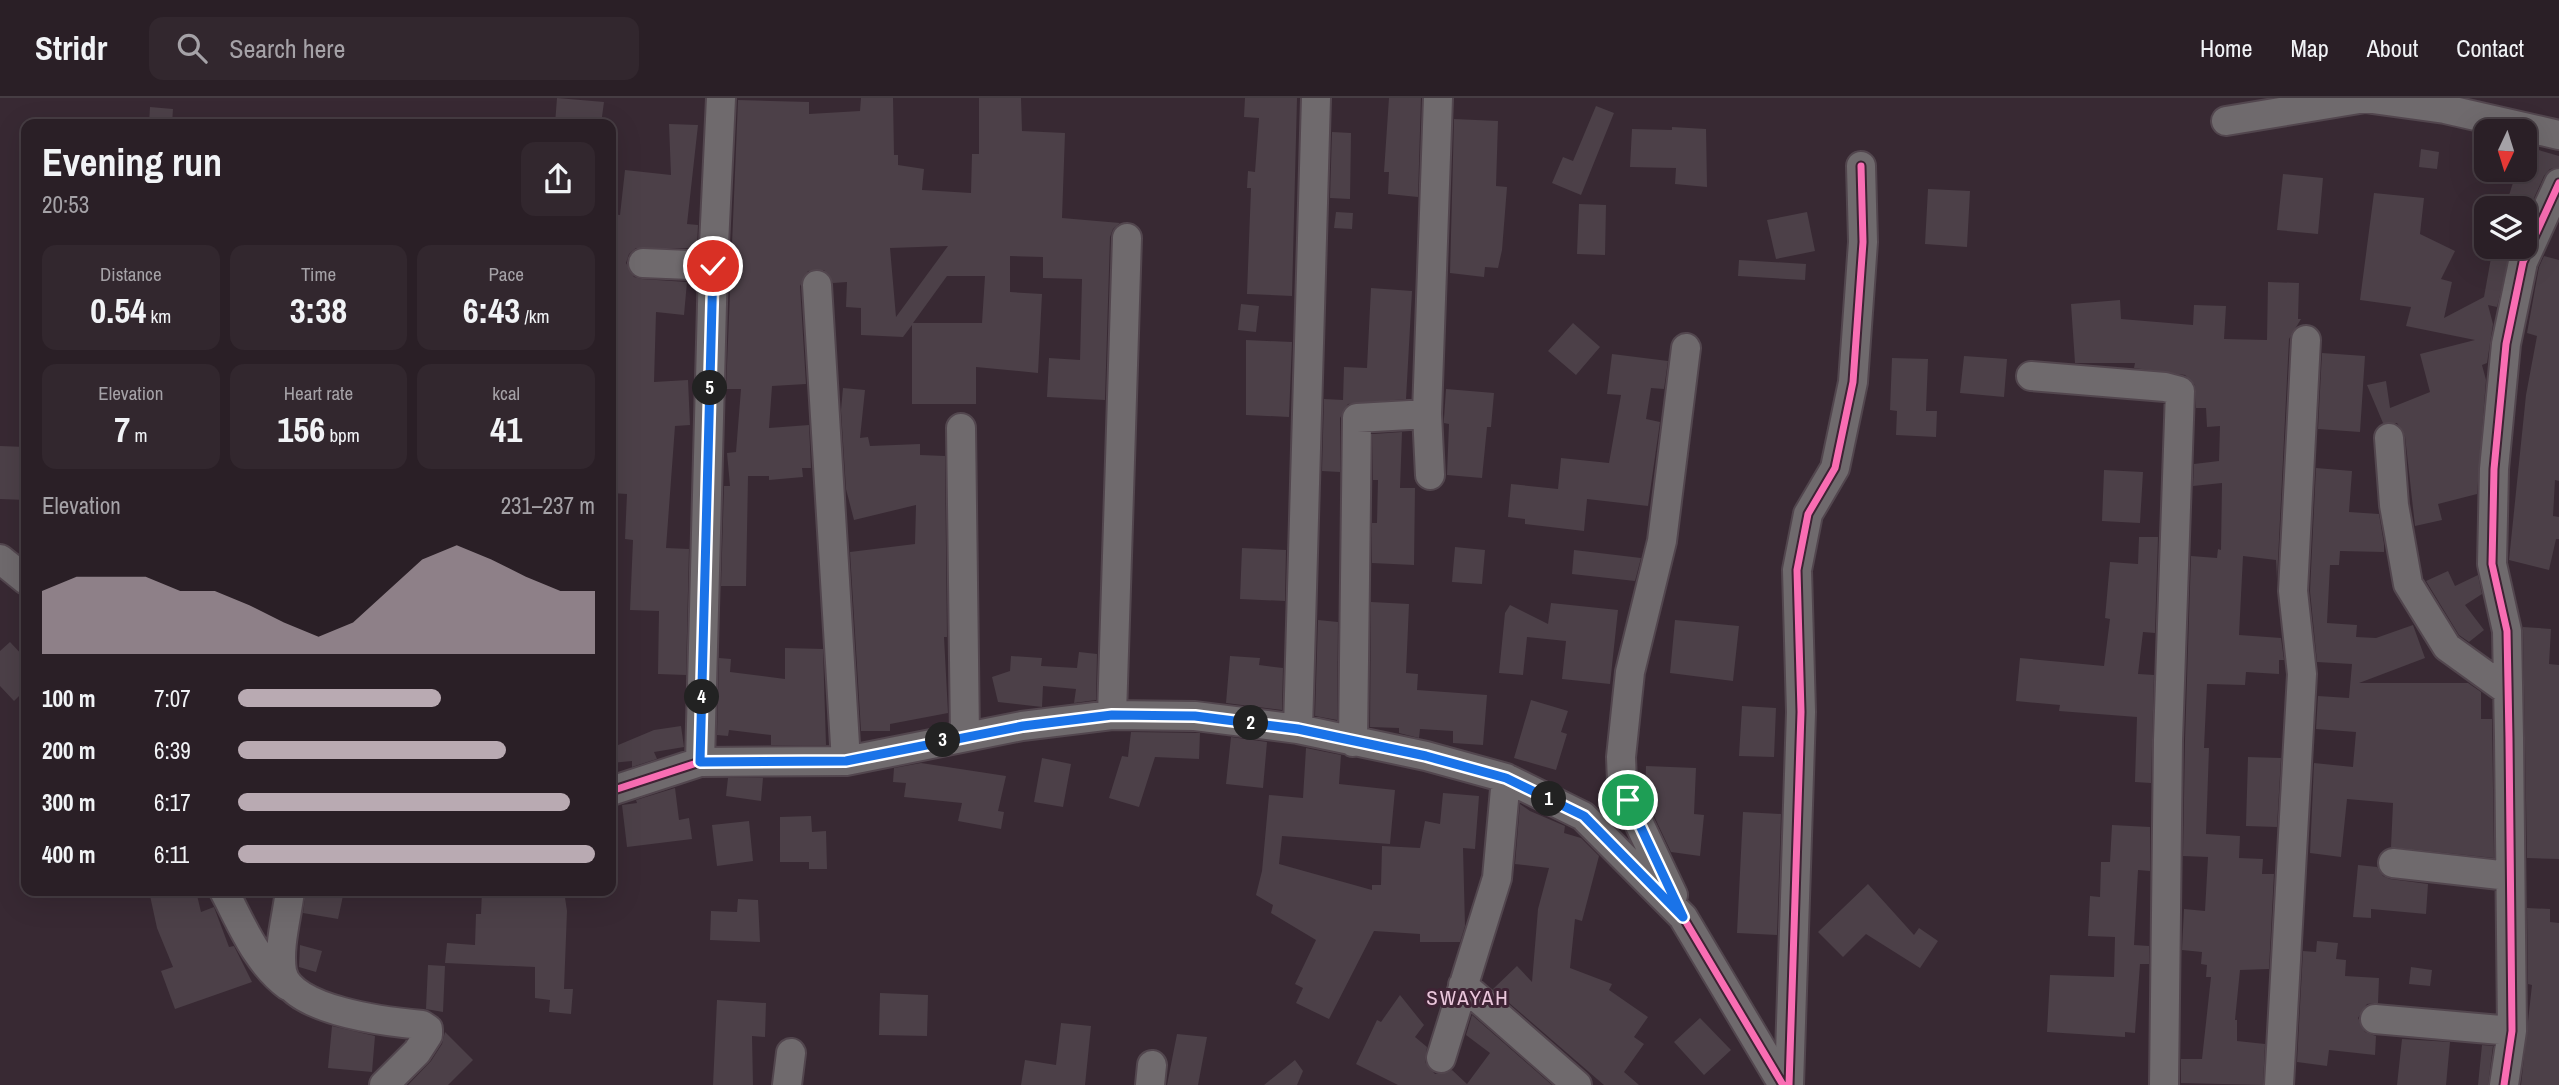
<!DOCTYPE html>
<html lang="en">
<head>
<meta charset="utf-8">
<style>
	:root { --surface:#2a1f26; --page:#32272e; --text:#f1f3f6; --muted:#a5a2a7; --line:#463d43; --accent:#b9aab2 }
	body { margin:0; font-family:"Archivo Narrow",sans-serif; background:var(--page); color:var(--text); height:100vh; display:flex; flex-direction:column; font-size:26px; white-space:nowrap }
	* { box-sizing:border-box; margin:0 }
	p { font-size:23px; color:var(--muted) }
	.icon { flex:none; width:38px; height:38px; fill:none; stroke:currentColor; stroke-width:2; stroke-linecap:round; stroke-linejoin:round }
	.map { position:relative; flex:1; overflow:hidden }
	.side { position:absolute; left:21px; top:21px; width:595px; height:777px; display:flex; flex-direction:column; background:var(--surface); border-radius:14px; box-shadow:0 7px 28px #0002,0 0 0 2px var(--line) }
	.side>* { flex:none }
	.needle { width:46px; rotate:184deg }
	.controls { position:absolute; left:2474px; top:21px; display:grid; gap:14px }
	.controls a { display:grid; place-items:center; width:63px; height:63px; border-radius:14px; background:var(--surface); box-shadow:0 7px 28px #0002,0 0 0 2px var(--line); font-size:35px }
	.pin { position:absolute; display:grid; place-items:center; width:60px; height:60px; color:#fff; margin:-30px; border:4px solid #fff; border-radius:50%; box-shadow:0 2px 7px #0007 }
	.km { position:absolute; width:35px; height:35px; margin:-18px; border-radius:50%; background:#222; color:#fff; font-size:19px; line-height:35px; text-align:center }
	.round { display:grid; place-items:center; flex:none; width:74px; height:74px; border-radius:14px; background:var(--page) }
	.head { display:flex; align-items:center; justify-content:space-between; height:119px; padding:0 21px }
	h1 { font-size:38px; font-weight:800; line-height:52px }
	.stats { display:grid; grid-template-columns:repeat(3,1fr); gap:10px; height:119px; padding:7px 21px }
	.stats div { display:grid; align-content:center; border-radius:14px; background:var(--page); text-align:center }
	.stats b { font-size:35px; font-weight:800 }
	.stats small { font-size:19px; font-weight:400 }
	.stats p { font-size:19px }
	.chart { height:196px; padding:14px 21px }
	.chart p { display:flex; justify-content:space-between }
	.chart svg { width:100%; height:126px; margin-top:7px; fill:var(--accent); opacity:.7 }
	ul { padding:0 21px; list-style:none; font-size:23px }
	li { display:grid; grid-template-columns:112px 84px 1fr; align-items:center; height:52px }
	li i { height:18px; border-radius:9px; background:var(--accent) }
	header { display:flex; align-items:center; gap:42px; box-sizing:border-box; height:98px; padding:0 35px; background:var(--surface); border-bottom:2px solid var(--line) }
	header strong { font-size:33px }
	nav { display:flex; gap:38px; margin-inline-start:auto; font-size:24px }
	.search { width:490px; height:63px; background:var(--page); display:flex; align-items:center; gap:18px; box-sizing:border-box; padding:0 24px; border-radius:14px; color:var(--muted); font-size:26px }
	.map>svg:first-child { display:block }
</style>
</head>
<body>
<header>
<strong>Stridr</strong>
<div class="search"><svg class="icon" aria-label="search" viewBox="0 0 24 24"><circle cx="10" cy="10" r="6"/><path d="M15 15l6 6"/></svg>Search here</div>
<nav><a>Home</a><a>Map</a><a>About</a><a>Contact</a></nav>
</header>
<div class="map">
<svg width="2559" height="987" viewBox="0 0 2559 987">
	<rect width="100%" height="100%" fill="#382933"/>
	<path fill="#4c4048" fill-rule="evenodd" d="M557,0L604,4L601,26H555Z
		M861,0H893L894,57H898V67L924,71L922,92L971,95L972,56H979V0H1021L1022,33L1065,35L1062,120L1120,125L1113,131L1110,139L1105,302L1047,299L1049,260L1080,262L1082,181L1043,180V159L1010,158V194L1042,196L1038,275L976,269V306H912V227L903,239L861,237V210L846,209L847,184L833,185L824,172L808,173L800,188L806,286L772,288L769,330L809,327L811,370H802L803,379L769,382V378H748L746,488H721L724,388H730L727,355L736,354L741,291H726L738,2L809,4V16L860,13ZM948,148L896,219L890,150ZM947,178H985L982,225H913Z
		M1245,0H1297L1292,198L1247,196L1251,90H1247L1248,73L1255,74L1259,20L1244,19Z
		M1389,0H1421L1418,99L1388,96L1389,74H1384Z
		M1596,8L1614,15L1581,97L1552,85L1563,59L1573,63Z
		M150,9L173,11L172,26H149Z
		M1454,21L1498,23L1496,88L1507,89L1502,152L1498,170L1485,169L1484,179L1450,175Z
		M669,26L698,27L687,126L698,127L697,147H692L691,150H636L629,156L626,165L634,179L642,181L687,184L684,217L656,214L654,284L688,282L690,327L675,328L666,450L689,451L686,577L658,576L659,513L630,512L633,442L625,441L627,396L611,395V193L615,159H611V116L620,117L625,72L671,77Z
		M1672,29L1706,31L1707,89L1675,86L1676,70L1630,69L1632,31L1672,32Z
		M1332,34L1351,35L1350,101L1330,100Z
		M2525,48L2559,58V69L2550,71L2544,78L2528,113L2525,110H2505L2517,72H2525Z
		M2421,51L2439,54L2437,71L2419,69Z
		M2283,76L2323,80L2318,136L2277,132Z
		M1928,91L1970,93L1967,149L1925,146Z
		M2374,95L2424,100L2420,136L2455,153L2441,181L2452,184L2444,220L2484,199L2493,149H2512L2497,209L2488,207L2493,226L2487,265L2482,267L2486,282L2477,396L2438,406L2442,422L2415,428L2405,338L2397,325H2383L2367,287L2386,283L2390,310L2430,294L2420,256L2475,242L2406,228L2411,209L2360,202Z
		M1579,106L1606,107L1605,157L1577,156Z
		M1336,114L1353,115L1352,131L1334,130Z
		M1807,114L1815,153L1776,161L1767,122Z
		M2544,158L2559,162V383L2555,382L2553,418L2559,419V441H2556L2549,472L2509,462L2526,297L2537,238L2527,235L2539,169Z
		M1739,162L1806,166L1805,182L1738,178Z
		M2268,184L2299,185L2298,221H2301L2289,241L2277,482L2276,462L2243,458L2239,537L2281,540L2284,562H2279V576L2246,574L2245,587L2207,586L2204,650H2209L2206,736L2240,738L2239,760L2263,761L2262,776H2274L2269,871L2240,872L2235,922H2237V943L2265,946L2263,987L2181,985V961H2202L2211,879H2206L2207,867L2201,866L2202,854L2182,852L2184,811L2205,813L2208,759L2183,758L2185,642L2191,458L2217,460L2218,451L2221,452L2222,385L2193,388L2194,366L2219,363L2220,328L2207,329L2206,310H2196L2195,287L2185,277L2134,270L2135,265H2075L2071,206L2120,202L2121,221L2193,227L2194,207L2226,208L2224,241L2267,242Z
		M1371,190L1412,193L1406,301L1348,306L1340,320V374L1322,373L1324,301L1343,302L1344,269L1367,270Z
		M1241,206L1259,208L1256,234L1238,232Z
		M1573,225L1600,249L1576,277L1548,253Z
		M1246,242L1292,244L1289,319L1246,317Z
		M2322,255L2365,258L2360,334L2318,331Z
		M1612,256L1668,263L1664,291L1651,290L1646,321L1660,324L1648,408L1587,401L1584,433L1525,426V421L1508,419L1511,386L1558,391L1561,360L1609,365L1621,297L1607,296Z
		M1964,258L2007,261L2004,299L1960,295Z
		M1892,260L1928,261L1926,313H1937L1936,339L1896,337L1897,313L1890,312Z
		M843,290L865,292L860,340L868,339L870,348L920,346V357L945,358L947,539H944L948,615L890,626V633H861L850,454L915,446L916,407L854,422L846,391L841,312Z
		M1446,291L1494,295L1491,329H1487L1482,380L1447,377L1449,326L1444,325V320Z
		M1402,334L1400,390H1415L1414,467L1372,465V425H1377L1378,382H1373V336Z
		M0,348L26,349V402L0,401Z
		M2316,370L2352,373L2349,414L2379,416L2384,446V454L2340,453L2339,467H2330L2327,525L2357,527L2356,539L2376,540L2413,527L2425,560L2359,585H2468L2481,594V621H2492L2494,760L2391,749L2393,705L2347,701L2341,759L2310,755L2314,665L2353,669L2356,634L2316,631L2318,598L2349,600L2352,566L2317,564L2310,493Z
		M2104,372L2143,374L2140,425L2102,423Z
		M2139,439H2158L2155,535L2143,534L2138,576L2154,577L2151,685L2135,684L2137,619L2059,613L2060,607L2016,603L2020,560L2104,568L2110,521L2105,520L2110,464L2138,466Z
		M1455,449L1485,452L1482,486L1452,484Z
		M1242,450L1286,452L1285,503L1240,501Z
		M1574,452L1641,460L1635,483L1572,476Z
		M2448,473L2455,488L2478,477L2482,496L2465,507L2484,532L2469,544L2459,537L2426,483Z
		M1371,504L1409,506L1406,575L1418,576L1417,592L1487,597L1483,647L1453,645V633L1420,631L1419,640L1399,635V630L1370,629Z
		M1551,505L1618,512L1610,586L1562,581L1566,543L1527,539L1523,577L1499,575L1505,515L1510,507L1548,526Z
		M1318,522L1338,524L1337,622L1315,618Z
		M1675,522L1739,528L1733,583L1670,575Z
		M2523,529L2551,531L2549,566L2559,567V761L2527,760Z
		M10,544L26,561V591L14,603L0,588V553Z
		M785,550L823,551L826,647H771V637L729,632L728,638L717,637L719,560L731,561L730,574L785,581Z
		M1079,554L1097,556L1096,602L1074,605L1076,591L1043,588L1042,609L998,604L992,579L1010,573L1011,558L1042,560L1041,568L1077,570Z
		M1230,558L1260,560L1259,567L1283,570L1282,612L1226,605Z
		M1531,602L1568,613L1561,634L1567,636L1556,672L1514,660Z
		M1742,608L1776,610L1774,659L1739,658Z
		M681,628L684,649L654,654L657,661L632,669V663L611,665V650L654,632Z
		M1131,634L1200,635L1199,661L1155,659L1139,709L1109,700L1122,658L1128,659Z
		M1231,639L1267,644L1263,690L1226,686Z
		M1306,650L1341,657L1339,686L1395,692L1390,746L1282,738L1279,766L1372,792V787H1381L1382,748L1420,750L1425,723L1440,726L1443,695L1479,698L1475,751L1463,750L1465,828L1460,844H1420V836L1374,833L1329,921L1296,905L1303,890L1295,886L1316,842L1271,815L1273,807L1256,797L1262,773L1269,697L1303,700Z
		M2248,659L2281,660L2277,729L2246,728Z
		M1042,660L1071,666L1063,709L1034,704Z
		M921,665L1006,678L998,713L1004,714L1001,731L958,723L962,705L904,699L906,685L893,684L894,670Z
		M1646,668L1696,670L1694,716L1704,717L1700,758L1671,754L1654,718L1655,709H1650L1645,698Z
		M728,680H763L761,703L726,698Z
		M675,690L679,722L689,720L692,741L627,749L622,707L637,705L636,702Z
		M1520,706L1530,713L1565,728L1564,735L1581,740L1599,758L1582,823L1575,821L1570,870L1612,886L1609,892L1648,919L1634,939L1644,946L1624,974L1639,987H1604L1493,891L1517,868L1532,884L1538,811L1549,770L1515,766Z
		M1743,714L1781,716L1777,837L1737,835Z
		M811,718L812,734L826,733L827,771H809V764H780V719Z
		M749,723L753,763L717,768L712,727Z
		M2112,727L2150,729V773L2138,772L2134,847L2149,848V866H2140L2135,935L2125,934V939L2047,934L2050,877L2114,879L2115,839L2088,838L2090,798L2100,799L2101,764H2110Z
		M2358,767L2377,769L2383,778L2390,781L2428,786L2426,816L2371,811V820L2353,819Z
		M1868,786L1914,837L1919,830L1938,843L1920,870L1866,836L1843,859L1818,834Z
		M149,793H196L201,814L214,809L229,849L234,848L252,884L175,911L161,873L173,869L157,830Z
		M306,793H344L338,821L303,815Z
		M482,793H564L567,813L564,891H573L571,916L549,914L550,902L535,900V869L445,865L447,845L475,847L476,816H481Z
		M738,801L758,802L760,844L710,842L711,813L737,814Z
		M2527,810L2550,811V824L2559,825V987H2521L2532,887L2528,886Z
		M2317,843L2338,845L2336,861L2346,862L2345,878L2379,880L2378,905L2367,906L2358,920L2365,934L2376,938L2375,957L2329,952L2327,968L2297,964L2303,853L2316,854Z
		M300,847L322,853L316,874L299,869Z
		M428,867L445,868L443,914L426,911Z
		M2411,869L2432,872L2430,888L2409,886Z
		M880,895L928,897L927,938L879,937Z
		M1400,897L1424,927L1415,939L1427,949L1425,964L1435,976L1452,972L1467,986L1490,955L1466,937L1472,917L1552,987H1398L1356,966L1377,922L1381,924Z
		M717,902L766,905L765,939L752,938L753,987H713Z
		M1700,920L1731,952L1704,977L1674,944Z
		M1061,925L1091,928L1085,987H1021L1025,962L1056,967Z
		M332,928L375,938L372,974L328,970Z
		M445,934L473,962L448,987H408L431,963L442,946Z
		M1177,936L1207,939L1198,987H1167Z
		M2402,941L2450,944L2446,987H2397Z
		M2482,947L2493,948L2488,987H2478Z
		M1295,962L1303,973L1297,987H1264Z"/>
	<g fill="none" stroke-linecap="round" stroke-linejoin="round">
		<defs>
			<path id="minor" d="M2226,23L2365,0L2445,11L2559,37
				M643,165L713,168
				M817,187L846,663
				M2031,278L2165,289L2180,293L2168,642L2164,987
				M961,330L965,638
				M2389,340L2394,407L2408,486L2447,549L2508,593
				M1430,377L1427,316L1438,0
				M0,461L26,482
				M1112,617L1127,140
				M1298,631L1316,0
				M1353,644L1357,320L1427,316
				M700,664L713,168L721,0
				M611,693L700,664L846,663L1022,628L1112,617L1195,618L1298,631L1426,658L1506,680L1583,718L1683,819L1783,987
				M2393,765L2509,778
				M224,793C242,827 256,864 288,888
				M290,793C287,818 278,849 282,873C289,913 389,924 422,927L428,931V937L417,954L384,987
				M1673,797L1628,702L1622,684L1621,659L1630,574L1662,443L1686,250
				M1463,887L1577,987
				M2375,921L2512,933
				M1441,960L1497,780L1506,680
				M787,987L791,955
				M1150,987L1152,967
				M1789,987L1801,614L1797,472L1808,416L1835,370L1853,284L1863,144L1861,68
				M2279,987L2302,576L2293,493L2306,242
				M2504,987L2512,933L2509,640L2507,533L2492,466L2494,371L2506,246L2523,164L2559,85"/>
		</defs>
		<use href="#minor" stroke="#52464e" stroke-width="32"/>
		<use href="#minor" stroke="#6f6a6d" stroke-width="28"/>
		<defs>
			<path id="cycleway" d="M611,693L700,664L846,663L1022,628L1112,617L1195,618L1298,631L1426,658L1506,680L1583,718L1683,819L1783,987
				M1789,987L1801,614L1797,472L1808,416L1835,370L1853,284L1863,144L1861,68
				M2504,987L2512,933L2509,640L2507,533L2492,466L2494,371L2506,246L2523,164L2559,85"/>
		</defs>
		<use href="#cycleway" stroke="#3e2334" stroke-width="11"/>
		<use href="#cycleway" stroke="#f96db3" stroke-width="7"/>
	</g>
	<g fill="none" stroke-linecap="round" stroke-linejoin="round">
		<defs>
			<path id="route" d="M713,168L700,664L846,663L1023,628L1112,617L1195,618L1298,631L1426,658L1506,680L1584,718L1683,819L1628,702"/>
		</defs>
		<use href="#route" stroke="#fff" stroke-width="14"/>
		<use href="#route" stroke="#1a73e8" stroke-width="9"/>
	</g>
	<g text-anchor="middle" stroke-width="6" stroke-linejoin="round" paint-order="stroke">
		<g font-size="21" letter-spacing="2" fill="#ebc7dc" stroke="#3e2334">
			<text x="1468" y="907">SWAYAH</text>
		</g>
	</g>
</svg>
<div class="controls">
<a><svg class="needle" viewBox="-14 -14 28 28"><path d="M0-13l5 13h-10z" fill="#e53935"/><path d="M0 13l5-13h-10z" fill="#a5a2a7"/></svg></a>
<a><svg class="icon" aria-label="layers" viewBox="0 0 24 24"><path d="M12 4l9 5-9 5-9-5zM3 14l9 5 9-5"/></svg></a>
</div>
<div class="pin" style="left:1628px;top:702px;background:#1e9e55"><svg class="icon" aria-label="arrive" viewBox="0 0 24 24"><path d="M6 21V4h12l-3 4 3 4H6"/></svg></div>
<div class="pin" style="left:713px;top:168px;background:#d93025"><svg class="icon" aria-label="check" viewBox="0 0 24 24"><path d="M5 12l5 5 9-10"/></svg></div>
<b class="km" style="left:1549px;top:701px">1</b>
<b class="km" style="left:1251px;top:625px">2</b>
<b class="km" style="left:943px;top:642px">3</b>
<b class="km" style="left:702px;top:599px">4</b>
<b class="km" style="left:710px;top:290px">5</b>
<section class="side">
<div class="head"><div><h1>Evening run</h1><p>20:53</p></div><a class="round"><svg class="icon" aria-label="share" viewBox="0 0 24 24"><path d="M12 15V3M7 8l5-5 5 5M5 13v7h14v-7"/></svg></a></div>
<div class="stats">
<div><p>Distance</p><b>0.54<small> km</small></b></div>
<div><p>Time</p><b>3:38</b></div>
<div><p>Pace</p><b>6:43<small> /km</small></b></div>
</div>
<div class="stats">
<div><p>Elevation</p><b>7<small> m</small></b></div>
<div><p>Heart rate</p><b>156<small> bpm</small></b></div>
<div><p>kcal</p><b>41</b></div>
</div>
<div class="chart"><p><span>Elevation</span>231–237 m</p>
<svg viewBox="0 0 160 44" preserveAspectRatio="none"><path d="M0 44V22L10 17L20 17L30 17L40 22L50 22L60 27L70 33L80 38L90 33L100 22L110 11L120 6L130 11L140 17L150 22L160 22V44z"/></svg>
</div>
<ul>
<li><b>100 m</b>7:07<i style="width:57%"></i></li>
<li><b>200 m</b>6:39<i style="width:75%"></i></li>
<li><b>300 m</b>6:17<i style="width:93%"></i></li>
<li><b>400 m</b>6:11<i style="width:100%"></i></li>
</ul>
</section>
</div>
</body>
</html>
